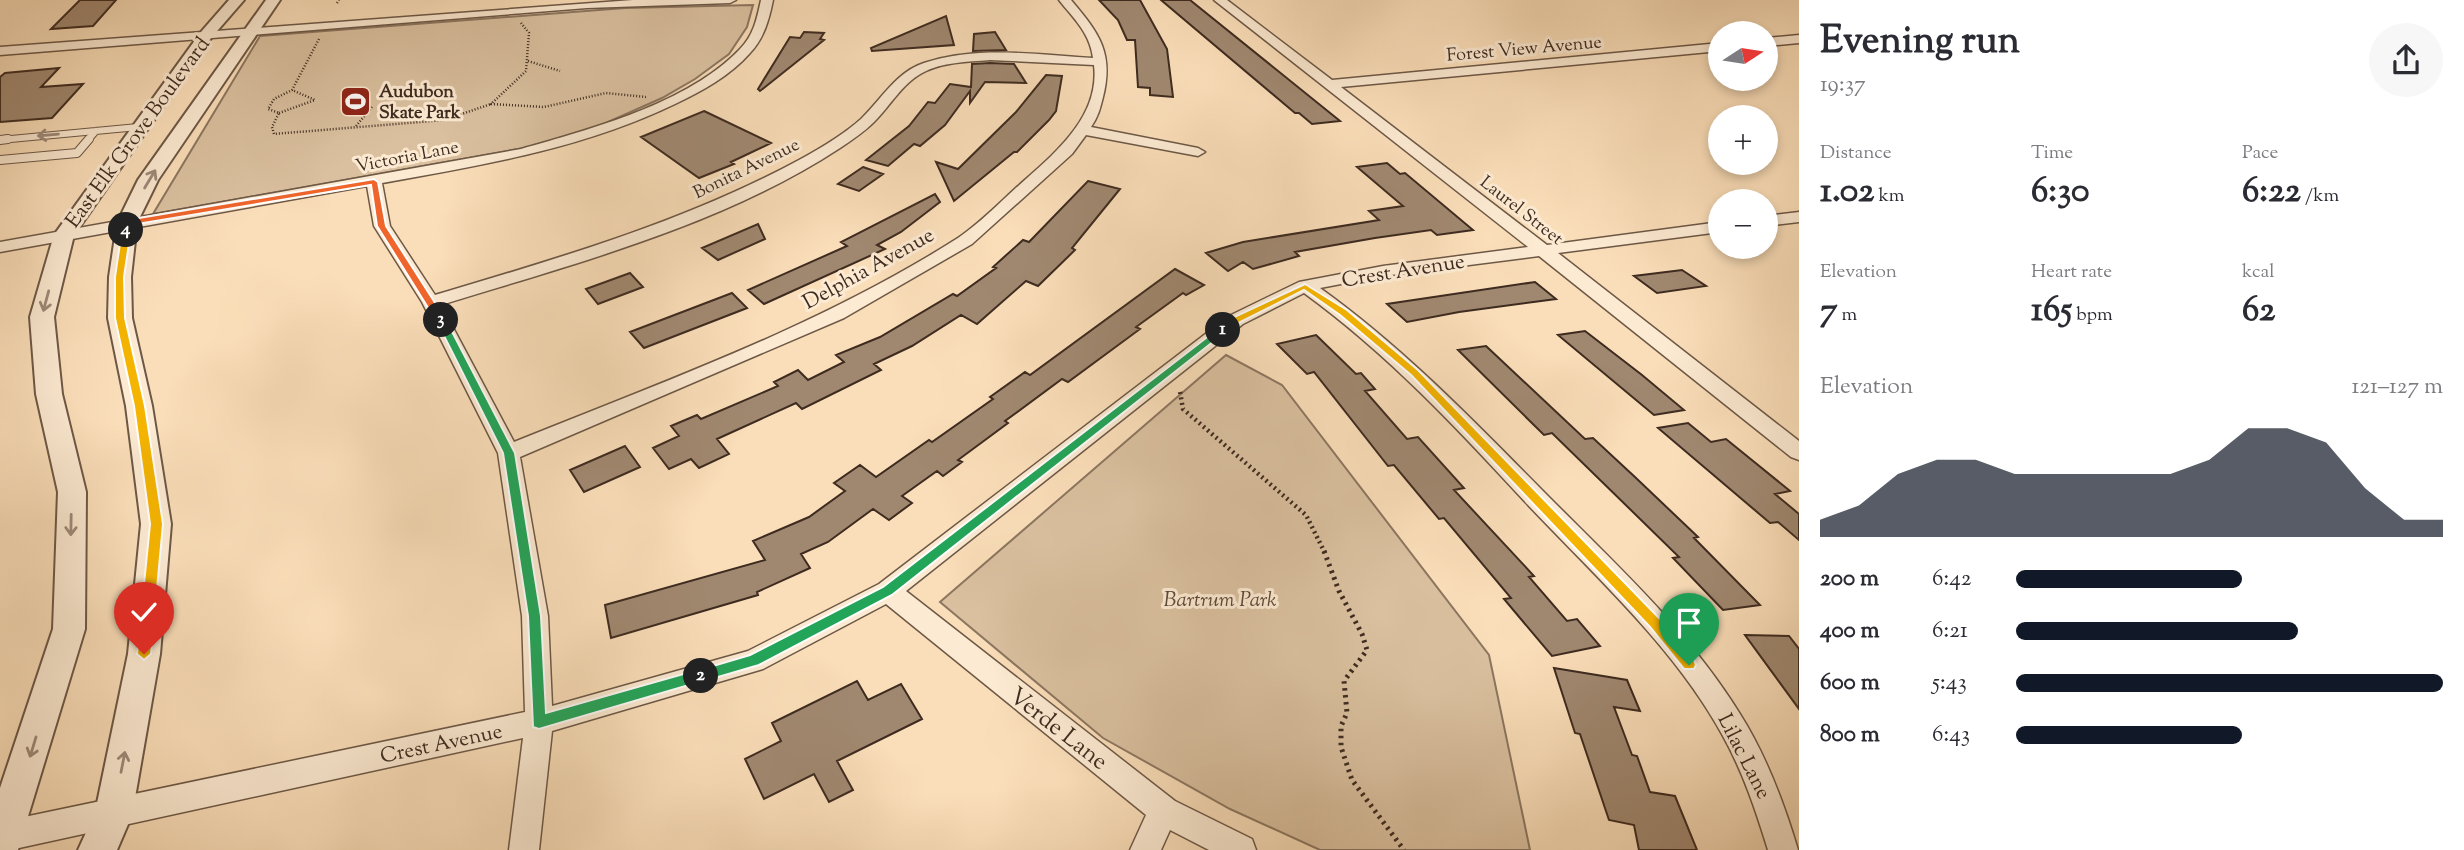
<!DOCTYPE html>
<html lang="en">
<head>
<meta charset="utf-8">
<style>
	:root { --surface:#fff; --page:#f7f7f7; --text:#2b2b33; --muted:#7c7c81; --accent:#111827 }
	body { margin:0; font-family:"Sorts Mill Goudy",serif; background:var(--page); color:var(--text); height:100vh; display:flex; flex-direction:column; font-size:26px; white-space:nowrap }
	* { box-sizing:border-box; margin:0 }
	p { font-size:23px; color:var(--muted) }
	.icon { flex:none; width:38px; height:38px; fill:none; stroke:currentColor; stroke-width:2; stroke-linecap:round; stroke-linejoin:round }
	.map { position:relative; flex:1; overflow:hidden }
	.sheet { display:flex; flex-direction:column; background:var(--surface); width:665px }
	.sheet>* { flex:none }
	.needle { width:46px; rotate:78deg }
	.tools { position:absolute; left:1708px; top:21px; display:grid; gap:14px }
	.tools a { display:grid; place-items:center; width:70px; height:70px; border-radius:50%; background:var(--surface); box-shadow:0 4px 10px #0003; font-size:35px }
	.pin { position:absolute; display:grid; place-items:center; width:60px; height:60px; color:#fff; margin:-72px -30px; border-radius:50% 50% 50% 0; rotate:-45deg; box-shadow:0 0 7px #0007 }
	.pin .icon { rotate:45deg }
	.km { position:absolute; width:35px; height:35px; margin:-18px; border-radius:50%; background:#222; color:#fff; font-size:19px; line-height:35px; text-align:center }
	.round { display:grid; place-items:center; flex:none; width:74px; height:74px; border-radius:37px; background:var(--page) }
	.headline { display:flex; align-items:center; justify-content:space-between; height:119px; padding:0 21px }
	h1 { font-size:38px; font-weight:700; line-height:52px }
	.figures { display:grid; grid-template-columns:repeat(3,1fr); gap:10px; height:119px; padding:7px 21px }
	.figures div { display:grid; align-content:center }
	.figures b { font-size:35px; font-weight:700 }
	.figures small { font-size:19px; font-weight:400 }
	.figures p { font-size:19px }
	.chart { height:196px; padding:14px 21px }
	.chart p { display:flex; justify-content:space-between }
	.chart svg { width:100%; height:126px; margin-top:7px; fill:var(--accent); opacity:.7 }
	ul { padding:0 21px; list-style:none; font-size:23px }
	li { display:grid; grid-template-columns:112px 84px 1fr; align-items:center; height:52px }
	li i { height:18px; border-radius:9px; background:var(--accent) }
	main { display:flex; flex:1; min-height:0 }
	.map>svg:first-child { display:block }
</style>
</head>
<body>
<main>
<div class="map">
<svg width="1799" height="850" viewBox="0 0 1799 850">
	<rect width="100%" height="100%" fill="#fadeb9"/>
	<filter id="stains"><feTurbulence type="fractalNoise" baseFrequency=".00286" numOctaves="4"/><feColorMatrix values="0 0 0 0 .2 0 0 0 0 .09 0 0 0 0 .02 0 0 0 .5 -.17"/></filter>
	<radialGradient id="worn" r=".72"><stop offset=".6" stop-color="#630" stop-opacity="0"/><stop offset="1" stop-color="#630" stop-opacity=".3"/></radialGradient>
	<path fill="#dac09f" stroke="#8c7660" stroke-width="2" d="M753,5L747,27L729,54L695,79L662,98L597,127L524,148L153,214L260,36L625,8Z
		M1226,355L1282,385L1489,655L1530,850H1320L1230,809L1103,738L940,602Z"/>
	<path fill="#a08870" stroke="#3e2b20" stroke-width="2" d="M80,0H116L93,26L51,29Z
		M1099,0H1140L1167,49L1173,97L1150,95V88L1138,87L1135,40H1127L1118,20Z
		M1161,0H1190L1340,121L1312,124L1299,113H1295Z
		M946,16L954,45L872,51L871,48Z
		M804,32L824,33L820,39L824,40L760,91L758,89L790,37L800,38Z
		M995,32L1006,50L973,51L974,34Z
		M990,63L1014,64L1026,83L985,82L970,103V91L945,125L920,146L914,144L888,166L866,160L909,126L928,102L935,103L950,84L971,87L972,64Z
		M59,68L41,87L83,84L52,118L0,122V77L5,73Z
		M1046,75L1062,76L1056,111L1049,120L1017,152H1014L954,201L936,162L958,169L1016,112Z
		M704,111L771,143L731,162L734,164L699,178L641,137Z
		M1387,163L1400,174L1405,173L1473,230L1437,235L1431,230L1375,238L1295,252L1299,256L1253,269L1243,262L1228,271L1206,253L1243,242L1379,220L1369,211L1403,206L1357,167Z
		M863,167L883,174L859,191L838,184Z
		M1088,181L1120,189L1072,248L1075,250L1038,286L1026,281L977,324L961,315L912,346L874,364L881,370L802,409L796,403L717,439L729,454L699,468L691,459L669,469L653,448L679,436L671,426L697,415L701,419L778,386L774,382L798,370L808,380L844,362L836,355L880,337L953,294L957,296L996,268L993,267L1023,240L1029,242Z
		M935,194L940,202L901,232L877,245L885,249L764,304L748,290L847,246L841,242Z
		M758,224L765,239L718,260L702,248Z
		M1175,269L1204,285L1186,295L1183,293L1136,327L1140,329L1068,382L1062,379L1005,421L1008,423L958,460L962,462L943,476L937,471L902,496L912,503L889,520L873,509L828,542L801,554L810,568L757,592L758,595L611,638L605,605L765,560L753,541L809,517L845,491L834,483L860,465L876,477L929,440L932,442L993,399L990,397L1025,372L1030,375Z
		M1682,270L1706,286L1657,293L1634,276Z
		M630,273L643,287L598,304L586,289Z
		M1535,282L1556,299L1459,312L1407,322L1387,304Z
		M732,293L747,308L644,348L630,332Z
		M1585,331L1642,375L1684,410L1654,415L1558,335Z
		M1316,335L1356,374L1361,373L1375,389L1365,391L1407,439L1418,437L1464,488L1454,490L1534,576L1529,577L1567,621L1577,619L1600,646L1552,656L1504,599L1511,598L1444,518L1439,519L1394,465L1388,466L1314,372L1307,374L1277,344Z
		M1486,346L1585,439L1593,438L1636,478L1698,537L1694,538L1760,605L1723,610L1673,558L1679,557L1552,433L1544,435L1458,350Z
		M1688,423L1711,442L1726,439L1790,491L1775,494L1799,514V540L1778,522L1770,523L1658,428Z
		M625,446L640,467L584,492L570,470Z
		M1745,635L1789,636L1799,649V709Z
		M1554,668L1627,680L1640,711L1614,707L1632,755L1637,756L1650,792L1675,796L1697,850H1639L1634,825L1609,820L1580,734L1575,733Z
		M857,681L868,700L901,684L922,719L837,761L853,790L829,802L814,774L764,799L745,759L781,741L772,723Z"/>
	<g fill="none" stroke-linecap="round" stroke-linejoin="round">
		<defs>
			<path id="service-far1" d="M0,140L138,127
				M87,141L96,131"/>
			<path id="service" d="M0,140L8,139
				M0,160L77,153L89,139"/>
			<path id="minor" d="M633,0H736L730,3L587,8L0,55V47Z
				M761,0H773C769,20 764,38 750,53C730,76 702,91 675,104C582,149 482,165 382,183L390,226L435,295C559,258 684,222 799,160C821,148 843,135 861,119C881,100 896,72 924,63C978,45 1038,55 1093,58C1090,33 1074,19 1059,0H1071C1099,33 1114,53 1103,97C1100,109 1098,117 1091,127L1198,148L1205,152L1198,156L1086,135L1072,154L972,244L844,318L520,457L548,616L552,706L748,651L879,584L1229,316L1299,282L1383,266L1528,247L1214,0H1227L1332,80L1720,43V51L1341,87L1547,245L1720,222V232L1558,253L1799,441V460L1791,457L1539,256L1383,276L1320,288C1401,346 1470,417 1540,488C1610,559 1687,628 1740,714C1766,755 1784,803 1798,850H1768C1756,811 1743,772 1723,736C1675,648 1596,577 1528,505C1458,429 1388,354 1304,293L1243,324L906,591L1175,801L1252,839L1256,850H1209L1170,830L1161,850H1130L1146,815L886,604L763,669L552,731L539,850H509L523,738L10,850L0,849V823L5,821L525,712L522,616L498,453L422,302L374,226L367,186L0,252V242L521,149C591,129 689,103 740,49C754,35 757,18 761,0ZM990,60L1094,65C1100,114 1059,150 1026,179C1004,198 982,222 958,238C820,326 665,381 514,442L441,305C576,263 721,226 840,148C852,140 864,132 874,122C890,106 902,84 922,73C942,62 967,62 990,60Z
				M1799,35V43L1766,46V38Z
				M1799,212V222L1766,226V216Z"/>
			<path id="tertiary" d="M229,0H244L211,38L74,235L54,317L62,394L86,492L85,629L19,846L18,850H0V788L53,629L58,492L36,394L30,317L54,235L201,32Z
				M266,0H280L158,180L137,223L131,277L132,318L152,406L171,524L160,654L132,815L117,850H78L95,813L128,654L141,524L126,406L108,318L109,277L117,223L138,180Z"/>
		</defs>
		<use href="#service-far1" stroke="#6d5846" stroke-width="8"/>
		<use href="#service" stroke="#6d5846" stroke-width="10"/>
		<use href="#minor" stroke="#6d5846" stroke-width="3"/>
		<use href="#tertiary" stroke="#6d5846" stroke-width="4"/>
		<path stroke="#3e2b20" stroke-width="2.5" stroke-dasharray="1 2" stroke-linecap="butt" d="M337,3L339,0
			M521,23L529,33L526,71L491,104L544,107L606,93L646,97
			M319,39L292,90L274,99L268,109L279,113L272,127L274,134L444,120L491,104
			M528,61L560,71
			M279,113L315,100L292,90
			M356,126L372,107"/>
		<path stroke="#3e2b20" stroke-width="4.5" stroke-dasharray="2 3.5" stroke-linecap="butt" d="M1180,392L1183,409L1306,515L1325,553"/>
		<path stroke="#3e2b20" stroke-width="5" stroke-dasharray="2.5 4.5" stroke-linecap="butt" d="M1324,551L1339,591L1362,634L1367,650L1344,681L1347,713L1341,726V747L1352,780L1404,850"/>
		<use href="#service-far1" stroke="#fcead2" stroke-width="6"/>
		<use href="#service" stroke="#fcead2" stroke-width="8"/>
		<use href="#minor" fill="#fcead2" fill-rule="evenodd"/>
		<use href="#tertiary" fill="#fcead2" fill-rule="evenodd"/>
	</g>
	<defs><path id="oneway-shaft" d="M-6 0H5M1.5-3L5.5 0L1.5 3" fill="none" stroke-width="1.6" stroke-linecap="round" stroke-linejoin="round" transform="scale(1.75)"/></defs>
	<g stroke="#9d8a79">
		<use href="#oneway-shaft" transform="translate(48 135) rotate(175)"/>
		<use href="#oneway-shaft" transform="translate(150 179) rotate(-59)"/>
		<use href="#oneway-shaft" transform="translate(46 301) rotate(105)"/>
		<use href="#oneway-shaft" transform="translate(71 525) rotate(91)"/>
		<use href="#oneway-shaft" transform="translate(33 747) rotate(107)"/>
		<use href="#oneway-shaft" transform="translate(123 762) rotate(-79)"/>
	</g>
	<path fill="#f5b400" stroke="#fff" stroke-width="2" d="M1305,284L1347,310L1418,370L1660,619L1694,660L1696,665L1694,669H1684L1650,627L1411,375L1340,315L1304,290L1240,322L1226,332L1218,330L1232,318Z"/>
	<path fill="#22a559" stroke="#fff" stroke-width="2" d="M1219,328L1228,330L892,595L759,665L701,682L696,680L694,676L696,671L750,655L883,587Z"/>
	<path fill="#22a559" stroke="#fff" stroke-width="2" d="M441,317L446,320L515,453L541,616L546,713L701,669L708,676L706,680L539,729L533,727L528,616L503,453L436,320Z"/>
	<path fill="#f0652b" stroke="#fff" stroke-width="2" d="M374,179L378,182L386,226L446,320L444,322H437L377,226L371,185L132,225L130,232L122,230L123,223L127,220Z"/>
	<path fill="#f5b400" stroke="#fff" stroke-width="2" d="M126,228L131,230L124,277L125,318L145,406L163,524L151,654L144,660L137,654L150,524L134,406L115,318V277L122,230Z"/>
	<defs>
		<symbol id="stadium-square" viewBox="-11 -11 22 22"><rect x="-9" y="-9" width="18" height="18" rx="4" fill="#8f2418" stroke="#fcead2"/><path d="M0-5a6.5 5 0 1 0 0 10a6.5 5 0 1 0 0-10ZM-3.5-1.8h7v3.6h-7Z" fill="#fff"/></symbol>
	</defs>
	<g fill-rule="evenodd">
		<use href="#stadium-square" x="338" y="84" width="35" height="35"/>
	</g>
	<g text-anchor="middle" stroke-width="6" stroke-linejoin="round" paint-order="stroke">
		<g font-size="18" fill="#3e2b20" stroke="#fcead2">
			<text transform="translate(1524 48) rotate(-5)" y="6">Forest View Avenue</text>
			<text transform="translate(407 156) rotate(-11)" y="6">Victoria Lane</text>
			<text transform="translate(746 168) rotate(-26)" y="6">Bonita Avenue</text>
			<text transform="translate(1522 210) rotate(38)" y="6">Laurel Street</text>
		</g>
		<g font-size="18" font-weight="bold" fill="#3e2b20" stroke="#fcead2" text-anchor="start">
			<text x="379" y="97">Audubon<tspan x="379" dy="21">Skate Park</tspan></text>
		</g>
		<g font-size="21" fill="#3e2b20" stroke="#fcead2">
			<text transform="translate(137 132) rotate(-54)" y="7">East Elk Grove Boulevard</text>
			<text transform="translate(868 268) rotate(-29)" y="7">Delphia Avenue</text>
			<text transform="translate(1403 270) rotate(-9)" y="7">Crest Avenue</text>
			<text transform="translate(441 743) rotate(-12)" y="7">Crest Avenue</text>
			<text transform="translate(1745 756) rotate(63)" y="7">Lilac Lane</text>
		</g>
		<g font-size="21" font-style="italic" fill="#5d4939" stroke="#fcead2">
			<text x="1220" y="606">Bartrum Park</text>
		</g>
		<g font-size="24" fill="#3e2b20" stroke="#fcead2">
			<text transform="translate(1059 728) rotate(38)" y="8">Verde Lane</text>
		</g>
	</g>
	<rect width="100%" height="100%" filter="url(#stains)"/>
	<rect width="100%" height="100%" fill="url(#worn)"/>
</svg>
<div class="tools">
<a><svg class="needle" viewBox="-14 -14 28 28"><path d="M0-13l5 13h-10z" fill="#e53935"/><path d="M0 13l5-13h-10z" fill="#7c7c81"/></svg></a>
<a>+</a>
<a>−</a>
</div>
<div class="pin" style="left:1689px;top:665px;background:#1e9e55"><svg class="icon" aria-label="arrive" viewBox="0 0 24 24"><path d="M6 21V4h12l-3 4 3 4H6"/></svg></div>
<div class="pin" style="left:144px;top:654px;background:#d93025"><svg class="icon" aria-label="check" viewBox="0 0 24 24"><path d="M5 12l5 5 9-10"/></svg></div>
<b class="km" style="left:1223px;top:330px">1</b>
<b class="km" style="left:701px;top:676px">2</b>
<b class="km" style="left:441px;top:320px">3</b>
<b class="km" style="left:126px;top:230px">4</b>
</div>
<section class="sheet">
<div class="headline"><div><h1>Evening run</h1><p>19:37</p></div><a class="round"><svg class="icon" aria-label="share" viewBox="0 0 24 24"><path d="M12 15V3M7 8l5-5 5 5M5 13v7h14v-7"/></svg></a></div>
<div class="figures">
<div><p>Distance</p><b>1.02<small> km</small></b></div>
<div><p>Time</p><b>6:30</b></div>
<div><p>Pace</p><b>6:22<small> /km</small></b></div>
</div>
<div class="figures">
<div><p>Elevation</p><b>7<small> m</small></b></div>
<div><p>Heart rate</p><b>165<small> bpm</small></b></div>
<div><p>kcal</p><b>62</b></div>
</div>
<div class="chart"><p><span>Elevation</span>121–127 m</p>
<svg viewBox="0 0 160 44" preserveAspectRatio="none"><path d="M0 44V38L10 33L20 22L30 17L40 17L50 22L60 22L70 22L80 22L90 22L100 17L110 6L120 6L130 11L140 27L150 38L160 38V44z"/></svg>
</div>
<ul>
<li><b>200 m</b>6:42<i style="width:53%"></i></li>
<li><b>400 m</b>6:21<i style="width:66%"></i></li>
<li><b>600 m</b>5:43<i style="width:100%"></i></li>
<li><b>800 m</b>6:43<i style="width:53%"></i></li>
</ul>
</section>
</main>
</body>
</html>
